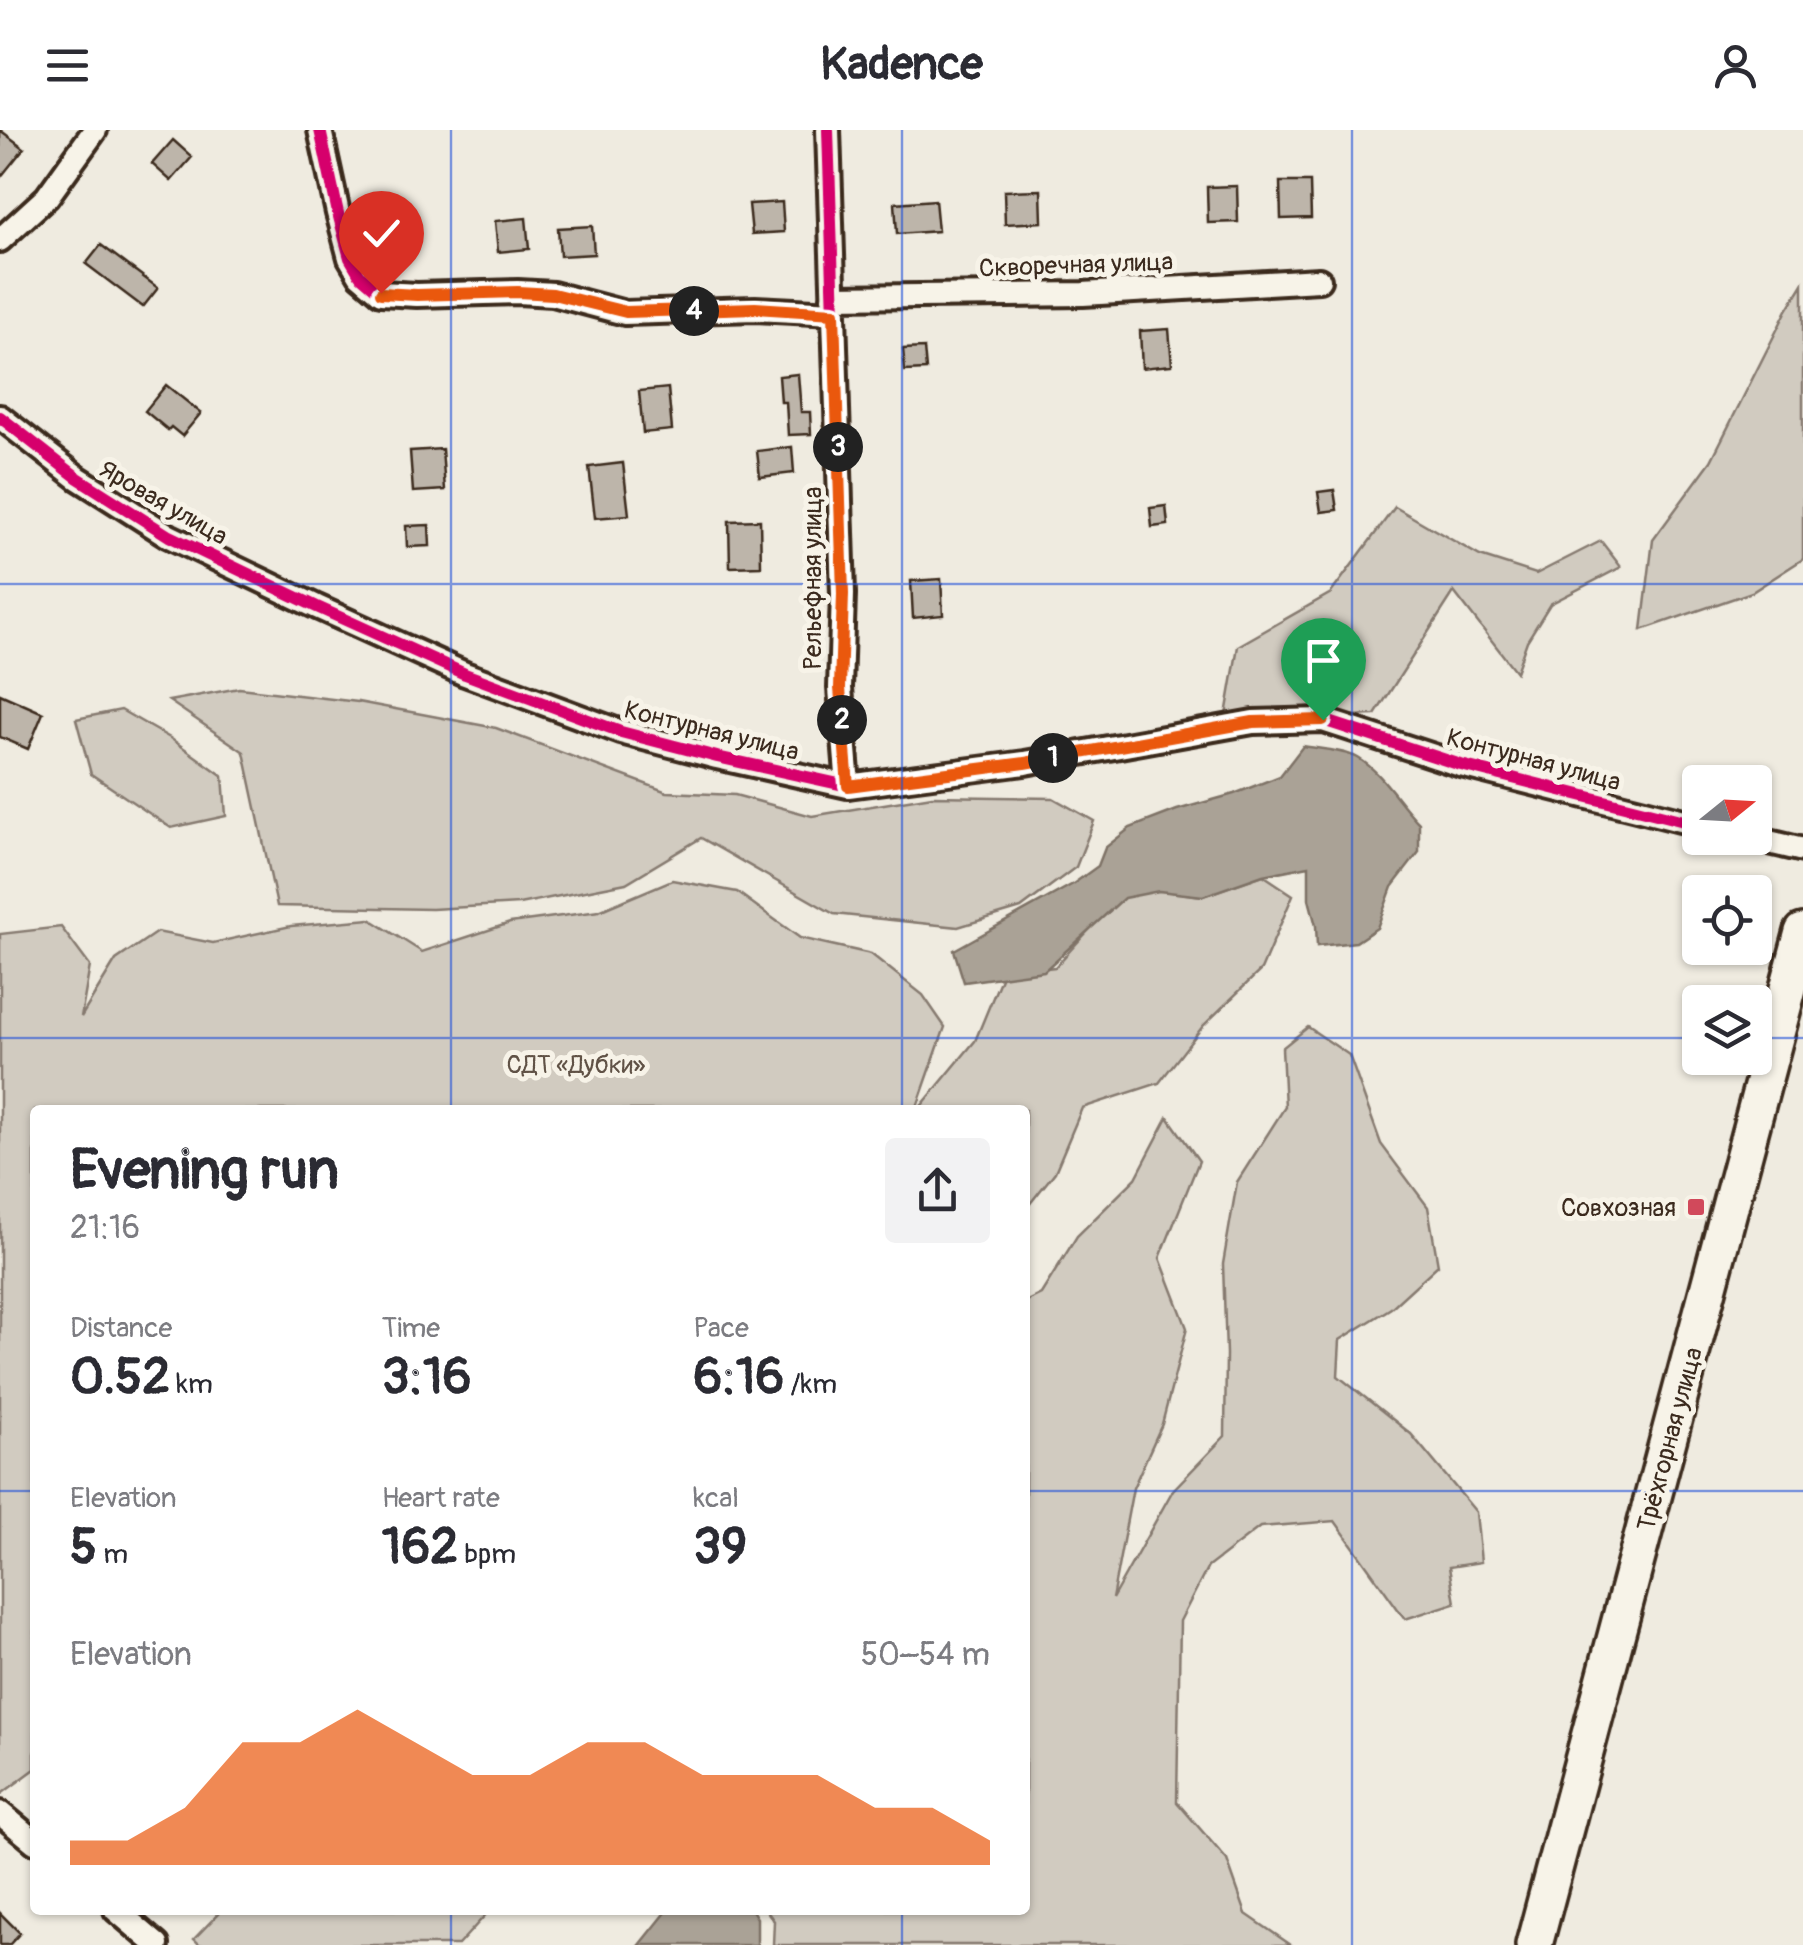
<!DOCTYPE html>
<html lang="en">
<head>
<meta charset="utf-8">
<style>
	:root { --surface:#fff; --page:#f2f2f3; --text:#2b2b33; --muted:#7c7c81; --accent:#ea580c }
	body { margin:0; font-family:Pangolin,sans-serif; background:var(--page); color:var(--text); height:100vh; display:flex; flex-direction:column; font-size:38px; white-space:nowrap }
	* { box-sizing:border-box; margin:0 }
	p { font-size:32px; color:var(--muted) }
	.icon { flex:none; width:55px; height:55px; fill:none; stroke:currentColor; stroke-width:2; stroke-linecap:round; stroke-linejoin:round }
	.map { position:relative; flex:1; overflow:hidden }
	.sheet { position:absolute; left:30px; top:975px; width:1000px; height:810px; display:flex; flex-direction:column; background:var(--surface); border-radius:10px; box-shadow:0 2px 8px #0004 }
	.sheet>* { flex:none }
	.needle { width:65px; rotate:72deg }
	.tools { position:absolute; left:1682px; top:635px; display:grid; gap:20px }
	.tools a { display:grid; place-items:center; width:90px; height:90px; border-radius:10px; background:var(--surface); box-shadow:0 2px 8px #0004; font-size:50px }
	.pin { position:absolute; display:grid; place-items:center; width:85px; height:85px; color:#fff; margin:-102px -42px; border-radius:50% 50% 50% 0; rotate:-45deg; box-shadow:0 0 10px #0007 }
	.pin .icon { rotate:45deg }
	.km { position:absolute; width:50px; height:50px; margin:-25px; border-radius:50%; background:#222; color:#fff; font-size:28px; line-height:50px; text-align:center }
	.round { display:grid; place-items:center; flex:none; width:105px; height:105px; border-radius:10px; background:var(--page) }
	.summary { display:flex; align-items:center; justify-content:space-between; height:170px; padding:0 40px }
	h1 { font-size:55px; font-weight:700; line-height:75px }
	.stats { display:grid; grid-template-columns:repeat(3,1fr); gap:15px; height:170px; padding:10px 40px }
	.stats div { display:grid; align-content:center }
	.stats b { font-size:50px; font-weight:700 }
	.stats small { font-size:28px; font-weight:400 }
	.stats p { font-size:28px }
	.chart { height:280px; padding:20px 40px }
	.chart p { display:flex; justify-content:space-between }
	.chart svg { width:100%; height:180px; margin-top:10px; fill:var(--accent); opacity:.7 }
	header { display:flex; justify-content:space-between; align-items:center; height:130px; padding:0 40px; background:var(--surface); font-size:45px; font-weight:700 }
	.map>svg:first-child { display:block }
</style>
</head>
<body>
<header><svg class="icon" aria-label="menu" viewBox="0 0 24 24"><path d="M4 6h16M4 12h16M4 18h16"/></svg>Kadence<svg class="icon" aria-label="person" viewBox="0 0 24 24"><circle cx="12" cy="8" r="4"/><path d="M4 21q1-7 8-7t8 7"/></svg></header>
<div class="map">
<svg width="1803" height="1815" viewBox="0 0 1803 1815">
	<rect width="100%" height="100%" fill="#efebe0"/>
	<filter id="ink" filterUnits="userSpaceOnUse"><feTurbulence type="fractalNoise" baseFrequency=".01" numOctaves="2"/><feDisplacementMap in="SourceGraphic" scale="20" xChannelSelector="R" yChannelSelector="G"/><feConvolveMatrix kernelMatrix="1 2 1 2 8 2 1 2 1" color-interpolation-filters="sRGB"/></filter>
	<g filter="url(#ink)">
		<path fill="#d1cbc0" stroke="#867a6f" stroke-width="2.5" d="M1803,154V429L1752,462L1642,500L1653,410L1711,331L1787,180Z
			M1395,377L1480,426L1536,444L1601,411L1621,437L1550,474L1527,511L1516,542L1454,462L1375,585L1225,591L1238,516L1331,463Z
			M239,558L358,572L496,598L667,662L735,665L812,686L932,666L1053,668L1094,691L1076,737L1021,778L958,797L834,784L701,708L626,753L519,774L432,779L277,776L244,622L169,571Z
			M121,580L170,608L223,646L226,686L171,698L91,644L76,589Z
			M1263,745L1293,765L1261,840L1203,896L1159,953L1082,978L1055,1042L1025,1080V980H918L975,911L1003,843L1055,837L1128,757L1203,766Z
			M672,750L737,762L800,808L871,824L923,865L945,897L916,980H35V1639L0,1665V804L61,797L90,836L81,887L116,830L157,802L213,813L291,796L370,789L422,822L510,793L599,781Z
			M1308,897L1349,925L1381,1014L1428,1077L1438,1135L1391,1178L1340,1210L1338,1246L1411,1304L1476,1382L1481,1432L1449,1437L1455,1473L1405,1489L1335,1391L1260,1397L1208,1437L1180,1491L1177,1672L1227,1730L1246,1784L1291,1815H773L774,1791L766,1780H1025V1172L1041,1164L1077,1106L1136,1048L1168,987L1199,1031L1160,1128L1187,1198L1162,1294L1133,1358L1112,1469L1173,1360L1225,1306L1226,1224L1223,1134L1237,1052L1285,977L1282,918Z
			M222,1780H490L458,1815H200L194,1809Z"/>
		<path fill="#aaa296" stroke="#7e7266" stroke-width="2.5" d="M1303,616C1319,619 1344,620 1358,628C1383,643 1399,673 1419,693V722L1392,757L1377,798L1356,812L1317,816L1316,796L1309,769V736L1263,745L1203,766L1159,761L1124,768L1044,841L964,852L954,820L1073,754L1098,736L1105,718L1130,698L1177,680L1234,664L1280,646Z
			M668,1780H752L757,1788V1815H640Z"/>
		<path fill="#bdb5aa" stroke="#3b2a1e" stroke-width="2.5" d="M0,0L24,18L0,48Z
			M173,10L192,27L171,51L152,34Z
			M1280,52H1310L1311,88L1281,89Z
			M1237,56L1238,92L1208,93L1207,57Z
			M1041,60L1042,92L1005,94L1004,61Z
			M935,70L938,101L897,104L895,73Z
			M782,72L784,102L752,104L749,74Z
			M526,88L529,119L498,122L495,91Z
			M592,96L594,124L560,126L558,98Z
			M101,115L158,158L143,177L86,134Z
			M1169,199L1172,235L1142,238L1140,201Z
			M924,218L926,240L905,241L903,219Z
			M798,244L801,282H810L811,304L788,305L786,272H781L779,246Z
			M166,255L201,283L182,306L171,297L168,300L145,281Z
			M668,258L672,300L643,303L639,261Z
			M792,317L794,343L760,347L757,321Z
			M442,319L445,360L413,362L410,321Z
			M623,333L629,385L595,388L589,337Z
			M1334,360L1337,380L1321,382L1318,362Z
			M1166,376L1168,395L1152,397L1150,378Z
			M760,390L761,436L730,437L729,391Z
			M429,395L430,416L407,417L406,396Z
			M941,449L943,485L913,488L911,451Z
			M0,564L43,583L28,619L0,607Z
			M0,1783L20,1803L9,1815H0Z"/>
		<g fill="none" stroke-linecap="round" stroke-linejoin="round">
			<defs>
				<path id="minor" d="M320,0L338,83L350,128L360,145L381,163L417,165L518,162L553,164L625,183L755,179L834,183
					M828,0L843,464L840,558L848,656
					M0,110L47,67L95,0
					M833,167L1083,164L1319,150
					M0,287L78,348L169,406L317,477L465,544L621,602L717,627L848,656L1025,633L1253,592L1323,590L1461,635L1700,695
					M1752,708L1803,720
					M0,1683L35,1712
					M116,1780L157,1815"/>
				<path id="highway" d="M1534,1815L1803,802"/>
			</defs>
			<use href="#minor" stroke="#3b2a1e" stroke-width="30"/>
			<use href="#highway" stroke="#3b2a1e" stroke-width="42"/>
			<use href="#minor" stroke="#f7f3e8" stroke-width="22"/>
			<use href="#highway" stroke="#f7f3e8" stroke-width="35"/>
			<defs>
				<path id="cycleway" d="M320,0L338,83L350,128L360,145L381,163L417,165L518,162L553,164L625,183L755,179L834,183
					M828,0L843,464L840,558L848,656
					M0,287L78,348L169,406L317,477L465,544L621,602L717,627L848,656L1025,633L1253,592L1323,590L1461,635L1700,695"/>
			</defs>
			<use href="#cycleway" stroke="#f7f3e8" stroke-width="19"/>
			<use href="#cycleway" stroke="#d6006c" stroke-width="12"/>
		</g>
	</g>
	<g fill="none" stroke-linecap="round" stroke-linejoin="round" filter="url(#ink)">
		<defs>
			<path id="route" d="M381,163L417,165L518,162L553,164L626,182L755,178L834,183L843,464L840,558L848,656L1025,633L1253,592L1323,590"/>
		</defs>
		<use href="#route" stroke="#fff" stroke-width="20"/>
		<use href="#route" stroke="#ea580c" stroke-width="12"/>
	</g>
	<path fill="none" stroke="#1d4ed8" stroke-width="2.5" stroke-opacity="0.55" d="M451,0V980M902,0V980M1352,0V1815M0,454H1803M0,908H1700M1755,908H1803M0,1361H35M1025,1361H1803M451,1780V1815M902,1780V1815"/>
	<rect fill="#d1495b" stroke="#f7f3e8" stroke-width="4" x="1686" y="1067" width="20" height="20" rx="5"/>
	<g text-anchor="middle" stroke-width="10" stroke-linejoin="round" paint-order="stroke">
		<g font-size="25" fill="#3b2a1e" stroke="#f7f3e8">
			<text transform="translate(1076 134) rotate(-2)" y="9">Скворечная улица</text>
			<text transform="translate(164 372) rotate(30)" y="9">Яровая улица</text>
			<text transform="translate(812 448) rotate(-90)" y="9">Рельефная улица</text>
			<text transform="translate(712 600) rotate(14)" y="9">Контурная улица</text>
			<text transform="translate(1534 629) rotate(15)" y="9">Контурная улица</text>
			<text transform="translate(1669 1309) rotate(-75)" y="9">Трёхгорная улица</text>
		</g>
		<g font-size="25" fill="#605246" stroke="#f7f3e8">
			<text x="576" y="943">СДТ «Дубки»</text>
		</g>
		<g font-size="25" fill="#3b2a1e" stroke="#f7f3e8" text-anchor="end">
			<text x="1676" y="1086">Совхозная</text>
		</g>
	</g>
</svg>
<div class="tools">
<a><svg class="needle" viewBox="-14 -14 28 28"><path d="M0-13l5 13h-10z" fill="#e53935"/><path d="M0 13l5-13h-10z" fill="#7c7c81"/></svg></a>
<a><svg class="icon" aria-label="locate" viewBox="0 0 24 24"><circle cx="12" cy="12" r="6"/><path d="M12 2v4M12 18v4M2 12h4M18 12h4"/></svg></a>
<a><svg class="icon" aria-label="layers" viewBox="0 0 24 24"><path d="M12 4l9 5-9 5-9-5zM3 14l9 5 9-5"/></svg></a>
</div>
<div class="pin" style="left:1323px;top:590px;background:#1e9e55"><svg class="icon" aria-label="arrive" viewBox="0 0 24 24"><path d="M6 21V4h12l-3 4 3 4H6"/></svg></div>
<div class="pin" style="left:381px;top:163px;background:#d93025"><svg class="icon" aria-label="check" viewBox="0 0 24 24"><path d="M5 12l5 5 9-10"/></svg></div>
<b class="km" style="left:1053px;top:628px">1</b>
<b class="km" style="left:842px;top:590px">2</b>
<b class="km" style="left:838px;top:317px">3</b>
<b class="km" style="left:694px;top:181px">4</b>
<section class="sheet">
<div class="summary"><div><h1>Evening run</h1><p>21:16</p></div><a class="round"><svg class="icon" aria-label="share" viewBox="0 0 24 24"><path d="M12 15V3M7 8l5-5 5 5M5 13v7h14v-7"/></svg></a></div>
<div class="stats">
<div><p>Distance</p><b>0.52<small> km</small></b></div>
<div><p>Time</p><b>3:16</b></div>
<div><p>Pace</p><b>6:16<small> /km</small></b></div>
</div>
<div class="stats">
<div><p>Elevation</p><b>5<small> m</small></b></div>
<div><p>Heart rate</p><b>162<small> bpm</small></b></div>
<div><p>kcal</p><b>39</b></div>
</div>
<div class="chart"><p><span>Elevation</span>50–54 m</p>
<svg viewBox="0 0 160 44" preserveAspectRatio="none"><path d="M0 44V38L10 38L20 30L30 14L40 14L50 6L60 14L70 22L80 22L90 14L100 14L110 22L120 22L130 22L140 30L150 30L160 38V44z"/></svg>
</div>
</section>
</div>
</body>
</html>
